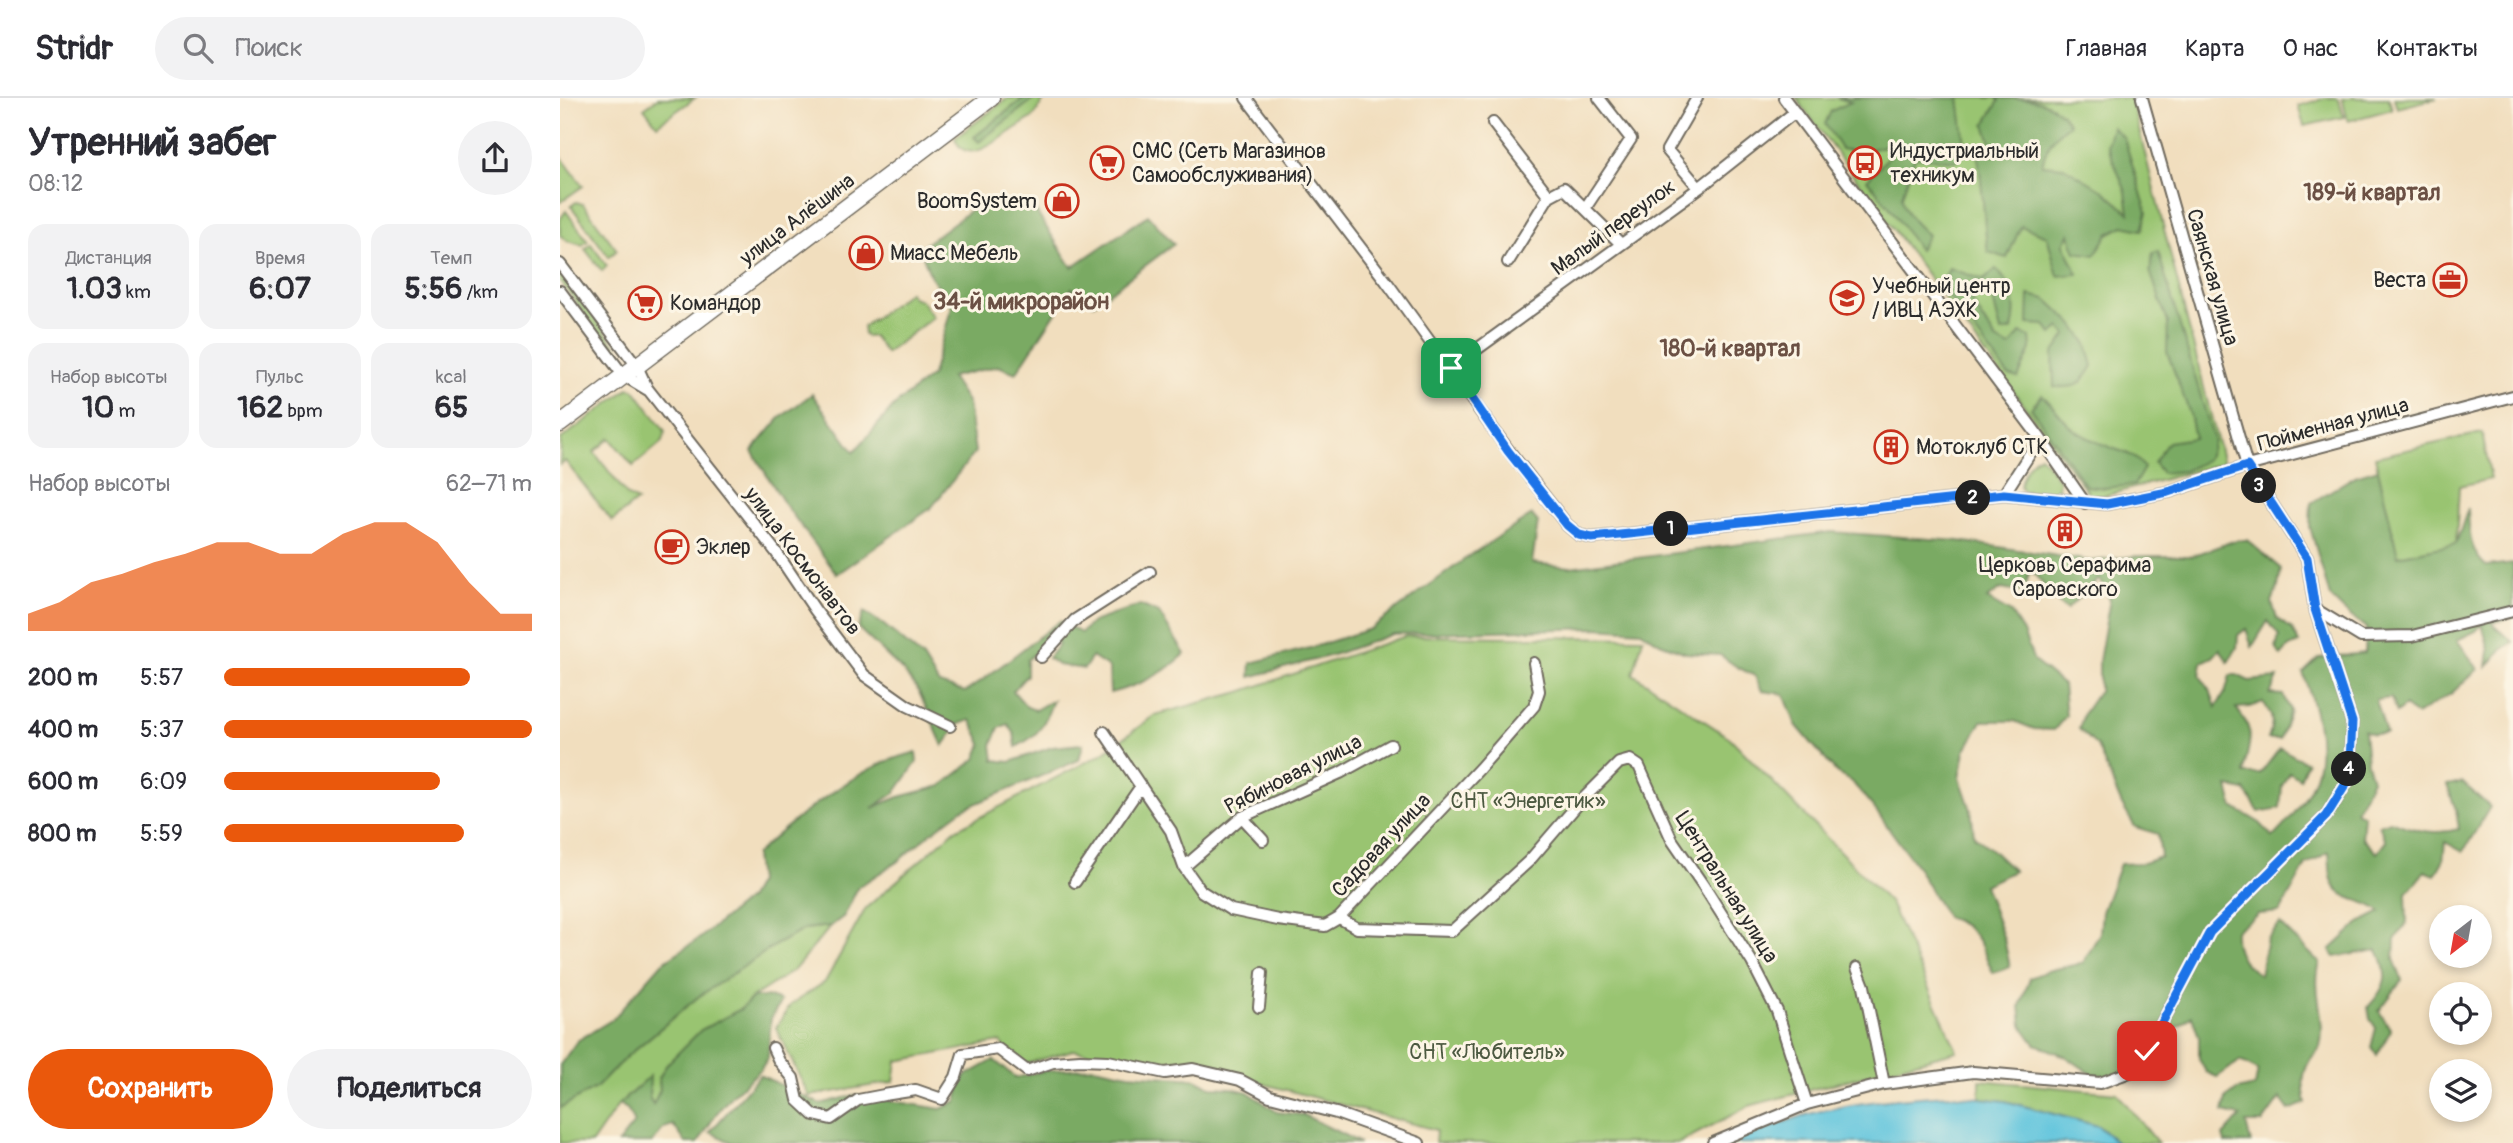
<!DOCTYPE html>
<html lang="ru">
<head>
<meta charset="utf-8">
<style>
	:root { --surface:#fff; --page:#f2f2f3; --text:#2b2b33; --muted:#7c7c81; --line:#e1e1e2; --accent:#ea580c }
	body { margin:0; font-family:Pangolin,sans-serif; background:var(--page); color:var(--text); height:100vh; display:flex; flex-direction:column; font-size:26px; white-space:nowrap }
	* { box-sizing:border-box; margin:0 }
	p { font-size:23px; color:var(--muted) }
	.icon { flex:none; width:38px; height:38px; fill:none; stroke:currentColor; stroke-width:2; stroke-linecap:round; stroke-linejoin:round }
	.map { position:relative; flex:1; overflow:hidden }
	.details { display:flex; flex-direction:column; background:var(--surface); width:560px }
	.details>* { flex:none }
	.needle { width:46px; rotate:211deg }
	.fabs { position:absolute; left:1869px; top:807px; display:grid; gap:14px }
	.fabs a { display:grid; place-items:center; width:63px; height:63px; border-radius:50%; background:var(--surface); box-shadow:0 4px 10px #0003; font-size:35px }
	.pin { position:absolute; display:grid; place-items:center; width:60px; height:60px; color:#fff; margin:-30px; border-radius:14px; box-shadow:0 4px 10px #0006 }
	.km { position:absolute; width:35px; height:35px; margin:-18px; border-radius:50%; background:#222; color:#fff; font-size:19px; line-height:35px; text-align:center }
	.round { display:grid; place-items:center; flex:none; width:74px; height:74px; border-radius:37px; background:var(--page) }
	.head { display:flex; align-items:center; justify-content:space-between; height:119px; padding:0 28px }
	h1 { font-size:38px; font-weight:700; line-height:52px }
	.stats { display:grid; grid-template-columns:repeat(3,1fr); gap:10px; height:119px; padding:7px 28px }
	.stats div { display:grid; align-content:center; border-radius:18px; background:var(--page); text-align:center }
	.stats b { font-size:30px; font-weight:700 }
	.stats small { font-size:19px; font-weight:400 }
	.stats p { font-size:19px }
	.chart { height:196px; padding:14px 28px }
	.chart p { display:flex; justify-content:space-between }
	.chart svg { width:100%; height:126px; margin-top:7px; fill:var(--accent); opacity:.7 }
	.action { display:flex; gap:14px; margin-top:auto; padding:14px 28px }
	.action a { flex:1; height:80px; border-radius:42px; background:var(--accent); color:#fff; font-size:28px; font-weight:700; line-height:80px; text-align:center }
	.action a+a { background:var(--page); color:var(--text) }
	ul { padding:0 28px; list-style:none; font-size:23px }
	li { display:grid; grid-template-columns:112px 84px 1fr; align-items:center; height:52px }
	li i { height:18px; border-radius:9px; background:var(--accent) }
	header { display:flex; align-items:center; gap:42px; box-sizing:border-box; height:98px; padding:0 35px; background:var(--surface); border-bottom:2px solid var(--line) }
	header strong { font-size:33px }
	nav { display:flex; gap:38px; margin-inline-start:auto; font-size:24px }
	.search { width:490px; height:63px; background:var(--page); display:flex; align-items:center; gap:18px; box-sizing:border-box; padding:0 24px; border-radius:38px; color:var(--muted); font-size:26px }
	main { display:flex; flex:1; min-height:0 }
	.map>svg:first-child { display:block }
</style>
</head>
<body>
<header>
<strong>Stridr</strong>
<div class="search"><svg class="icon" aria-label="search" viewBox="0 0 24 24"><circle cx="10" cy="10" r="6"/><path d="M15 15l6 6"/></svg>Поиск</div>
<nav><a>Главная</a><a>Карта</a><a>О нас</a><a>Контакты</a></nav>
</header>
<main>
<section class="details">
<div class="head"><div><h1>Утренний забег</h1><p>08:12</p></div><a class="round"><svg class="icon" aria-label="share" viewBox="0 0 24 24"><path d="M12 15V3M7 8l5-5 5 5M5 13v7h14v-7"/></svg></a></div>
<div class="stats">
<div><p>Дистанция</p><b>1.03<small> km</small></b></div>
<div><p>Время</p><b>6:07</b></div>
<div><p>Темп</p><b>5:56<small> /km</small></b></div>
</div>
<div class="stats">
<div><p>Набор высоты</p><b>10<small> m</small></b></div>
<div><p>Пульс</p><b>162<small> bpm</small></b></div>
<div><p>kcal</p><b>65</b></div>
</div>
<div class="chart"><p><span>Набор высоты</span>62–71 m</p>
<svg viewBox="0 0 160 44" preserveAspectRatio="none"><path d="M0 44V38L10 34L20 27L30 24L40 20L50 17L60 13L70 13L80 17L90 17L100 10L110 6L120 6L130 13L140 27L150 38L160 38V44z"/></svg>
</div>
<ul>
<li><b>200 m</b>5:57<i style="width:80%"></i></li>
<li><b>400 m</b>5:37<i style="width:100%"></i></li>
<li><b>600 m</b>6:09<i style="width:70%"></i></li>
<li><b>800 m</b>5:59<i style="width:78%"></i></li>
</ul>
<div class="action"><a>Сохранить</a><a>Поделиться</a></div>
</section>
<div class="map">
<svg width="1953" height="1045" viewBox="0 0 1953 1045">
	<rect width="100%" height="100%" fill="#fcf5e5"/>
	<filter id="ink" filterUnits="userSpaceOnUse"><feTurbulence type="fractalNoise" baseFrequency=".0143" numOctaves="2"/><feDisplacementMap in="SourceGraphic" scale="14" xChannelSelector="R" yChannelSelector="G"/><feConvolveMatrix kernelMatrix="1 2 1 2 8 2 1 2 1" color-interpolation-filters="sRGB"/></filter>
	<filter id="wash" filterUnits="userSpaceOnUse"><feTurbulence type="fractalNoise" baseFrequency=".00686" numOctaves="4" result="noise"/><feDisplacementMap in="SourceGraphic" scale="28" xChannelSelector="R" yChannelSelector="G"/><feGaussianBlur stdDeviation="1.57" result="paint"/><feColorMatrix in="noise" values="0 0 0 0 0 0 0 0 0 0 0 0 0 0 0 0 0 1.4 0 .05"/><feComposite in="paint" operator="in"/></filter>
	<g filter="url(#wash)">
		<rect width="100%" height="100%" fill="#f1debe"/>
		<path fill="#99c471" stroke="#62784e" stroke-width="2" d="M98,0H135L97,27L84,10Z
			M448,0H485C481,6 478,14 473,19C466,24 457,29 450,34C435,44 405,69 395,40Z
			M1236,0H1571L1663,365L1533,401Z
			M1766,0H1778L1784,19L1744,28L1738,8Z
			M1782,0H1829L1832,11L1788,23Z
			M1834,0H1877L1837,10Z
			M0,57L23,88L0,104Z
			M16,104L23,106L57,152L49,159L11,108Z
			M6,113L28,143L22,147L7,143L0,137V121Z
			M31,146L47,168L42,173L25,151Z
			M0,173L66,262L61,265L0,183Z
			M349,194L352,199L361,202L373,219L326,255L313,238L308,239L304,236L303,229Z
			M69,290L75,292L105,333L103,343L73,368L50,340L34,354L68,398L77,403L52,423L5,363L0,367L1,341Z
			M1922,335L1931,381L1899,388L1896,446L1838,458L1815,359Z
			M1480,357L1499,382L1498,391L1492,396L1463,393L1460,388C1461,377 1470,362 1480,357Z
			M846,538L1083,540L1073,576L1170,640L1330,805L1397,953L1189,1008L1119,1045H875L876,1032L637,968L606,970L513,952L462,967L440,944L337,963L334,984L249,998L216,930L230,907L265,884L306,810L395,732L542,656L595,617L680,594Z
			M271,828L234,872L193,899L181,911L141,932L107,966L99,980L100,992L93,1007L89,999V979L59,1006L32,1045H0V1010L37,989L66,959L138,899L217,846L245,831Z
			M1420,982L1557,995L1598,1045H1557L1538,1028L1445,1003L1420,1000Z"/>
		<path fill="#7aaa63" stroke="#526a47" stroke-width="2" d="M464,0H475L419,44L414,39Z
			M1276,0H1399L1406,54L1396,63L1355,59C1354,65 1342,96 1342,98C1342,114 1358,128 1368,137L1359,152L1328,107L1307,82L1334,53L1332,46L1300,54L1281,51L1265,26L1271,13L1291,4Z
			M1437,0C1466,0 1495,0 1509,26C1494,37 1486,49 1482,67L1504,69L1544,93L1569,115L1566,94L1547,47L1552,29L1564,40L1587,114L1582,132L1563,128L1548,136L1535,157L1516,154L1509,136L1504,146L1518,176L1498,178L1487,138L1461,128L1447,160L1428,154C1424,130 1424,107 1421,83C1420,73 1418,66 1419,55L1435,57L1425,26L1439,3Z
			M470,104L512,169L588,117L614,146L534,206L512,190L456,275L438,268L391,279L408,305L415,354L371,410L277,476L224,405L192,353L220,320L252,296L294,354L334,308L372,277L392,208L370,177L360,150L416,108L451,110Z
			M1598,153L1654,343L1647,362L1624,373L1602,375L1594,365L1608,344L1635,340L1630,316L1607,254L1608,225L1590,173L1593,155Z
			M1389,170L1424,182L1436,171C1454,189 1458,207 1452,232L1441,234L1432,197L1421,200L1411,189H1403L1436,242L1450,249L1460,235L1470,239L1471,251L1458,280L1448,277L1381,188Z
			M1469,197L1486,201L1513,226L1527,246L1533,268C1521,288 1517,290 1494,289L1493,256L1506,237L1500,229L1492,236L1485,227L1468,226Z
			M1482,297C1492,306 1499,316 1508,326C1517,336 1534,343 1547,348C1561,354 1575,355 1584,370L1574,387L1546,390L1526,388L1471,310Z
			M1818,371L1838,458L1896,446L1908,410C1909,432 1909,453 1926,468L1953,465V519L1932,525L1953,544L1940,553L1927,569L1929,552L1922,526L1916,533L1897,542L1918,571L1892,595L1856,617L1845,608L1836,615L1831,600L1816,602L1826,636H1813L1804,632L1807,665L1812,682L1796,713L1804,717L1802,740L1817,755L1826,743L1819,727L1830,723C1854,732 1874,738 1899,731L1896,712L1887,687L1902,684L1930,709L1903,754L1885,744L1883,763L1875,777L1865,773L1846,796L1847,824L1835,842L1834,861L1842,882L1819,913L1831,932L1817,957L1811,949L1816,930L1810,921L1808,909C1827,889 1830,877 1818,852L1775,859L1770,852L1799,825L1821,814C1807,801 1783,804 1774,787C1769,779 1770,763 1769,754L1746,767L1720,814L1698,816L1675,833C1674,855 1682,865 1700,877L1707,840L1720,826L1760,865C1751,892 1767,920 1760,949C1758,954 1753,957 1750,962C1741,977 1743,989 1746,1005L1729,1012L1720,1000L1702,1025H1686L1691,1045H1665L1663,1038L1681,1018L1663,1014L1666,1000L1677,992L1695,988L1698,972L1680,963L1657,979L1646,974L1639,961V939L1632,918L1618,929L1604,952L1567,983L1530,975L1505,958L1475,946L1462,928L1460,908L1470,880L1487,873L1523,865L1540,835L1542,814L1560,766L1583,765L1601,759L1598,736L1575,729L1562,707L1537,648L1519,631L1524,615L1539,593V563L1550,501L1539,481L1507,511C1490,502 1484,484 1470,472L1464,494L1441,491L1427,501L1451,515L1463,534L1474,563L1503,587L1506,618L1494,632L1474,631L1454,623H1422L1405,653L1400,680L1411,712L1414,738L1431,751L1454,773L1424,787L1444,841L1450,869L1433,875C1420,845 1418,830 1386,819L1358,770L1314,710L1293,685L1276,674L1236,627L1224,596L1202,593L1195,578L1177,569L1160,557L1126,555L1100,545L1081,533L1036,530L833,536L773,557L690,579L691,565L750,550L810,531L909,458L972,417L978,424L972,465L1010,469L1271,434L1399,443L1531,463L1576,458H1632L1676,442H1687L1721,471L1718,489L1712,504L1717,521L1732,531L1739,545L1729,549L1721,558L1716,551L1719,538L1708,523L1692,549L1686,531L1678,537L1677,550L1668,564L1660,551L1653,559L1642,564L1640,578L1650,592L1656,609L1665,595L1670,577H1677L1689,583L1718,580L1710,596L1723,597L1730,612L1720,641H1708C1714,625 1713,617 1703,604L1690,609L1676,610C1699,638 1687,644 1684,676H1700L1720,650L1747,665L1740,681L1729,674L1722,688L1720,710L1699,714L1685,692L1668,689L1673,709L1700,725L1713,739C1770,682 1768,648 1743,575L1759,560L1805,555L1806,530L1783,512L1770,499L1750,429L1751,405L1795,378Z
			M580,507L599,515L625,556C604,576 578,588 550,595L549,570L532,559L524,571L498,567L488,560L499,546L488,536L479,552L467,562V577L453,593L467,609L475,612L493,602C484,627 481,636 456,649L454,635L448,626L439,630L432,647L434,662L450,664L492,649L523,646L519,662L403,711L371,735L337,764L298,789L284,818L271,828L245,831L217,846L138,899L66,959L37,989L0,1010V967L17,943L53,921L102,865L140,840L189,800L198,784L195,757C228,726 283,682 325,664C335,660 346,657 356,654L357,664L335,695L312,710L339,699L381,688L416,661L422,646L411,622L399,626L383,648L359,594L343,573L298,530L304,514L324,527L363,560L379,586L405,594C438,572 468,546 500,523L521,535L532,524Z
			M193,899H209L221,903L211,920L208,960L200,972L171,998L156,1016L138,1045H126L113,1027L104,1030L92,1045H58L74,1025L67,1011L59,1006L90,978L89,999L93,1007L100,992L99,980L107,966L141,932L181,911Z
			M434,962L456,980L482,973L534,969L569,976L636,981L651,989L671,990L688,994L717,1014L744,1017L800,1045H172L150,1034L200,977L260,1006L296,997L381,1011L397,1003L402,980Z"/>
		<path fill="#5fc4dd" stroke="#457884" stroke-width="2" d="M1393,997L1445,1003L1538,1028L1557,1045H1172C1199,1034 1226,1022 1253,1015C1300,1003 1346,999 1393,997Z"/>
	</g>
	<g filter="url(#ink)">
		<g fill="none" stroke-linecap="round" stroke-linejoin="round">
			<defs>
				<path id="street" d="M686,0L826,183L949,353L1007,427L1019,437L1032,440L1444,396L1547,406L1608,394L1687,368L1953,298
					M1137,0L1107,52L1139,90
					M1224,0L1480,340L1525,405
					M1582,0L1687,368L1747,460L1755,511L1801,539L1852,538L1953,513
					M933,25L989,98
					M1026,109L1071,41L1039,0
					M948,164L989,98L1004,90L1061,146
					M0,166L77,268L87,290L216,454L255,512L304,577L348,608L390,628
					M0,193L63,277L88,292
					M891,270L1139,90L1235,14
					M1444,396L1480,340
					M481,559L515,522L590,474
					M544,634L611,733L624,769L641,793L671,812L718,822L765,828L779,820L797,830L892,833L969,763L1018,706L1059,665L1070,662L1079,668L1112,742L1145,790L1192,864L1217,913L1247,1006
					M682,719L703,742
					M624,769L682,719L780,675L831,647
					M515,784L581,688
					M779,820L920,670L974,608L979,593L974,565
					M1297,870L1304,888L1324,986
					M699,909L702,875
					M213,950L219,963L233,980L238,1002L254,1017L271,1021L298,1002L324,997L356,992L382,1001L396,979L403,956L438,951L467,973L493,964L520,962L548,963L605,975L633,971L680,982L710,998L776,1015L859,1045
					M1153,1045L1247,1006L1324,986L1413,974L1540,985L1570,974L1587,953L1650,834L1766,718L1789,681L1792,624L1755,511"/>
				<path id="secondary" d="M0,326L431,0"/>
			</defs>
			<use href="#street" stroke="#706a5e" stroke-width="14"/>
			<use href="#secondary" stroke="#706a5e" stroke-width="19"/>
			<use href="#street" stroke="#fff" stroke-width="10"/>
			<use href="#secondary" stroke="#fff" stroke-width="16"/>
		</g>
	</g>
	<g fill="none" stroke-linecap="round" stroke-linejoin="round" filter="url(#ink)">
		<defs>
			<path id="route" d="M891,270L948,353L1007,427L1019,437L1032,440L1444,396L1547,406L1608,394L1687,368L1747,460L1755,511L1792,624L1789,681L1766,718L1650,834L1587,953"/>
		</defs>
		<use href="#route" stroke="#fff" stroke-width="14"/>
		<use href="#route" stroke="#1a73e8" stroke-width="9"/>
	</g>
	<defs>
		<symbol id="supermarket-ring" viewBox="-11 -11 22 22"><circle r="9.5" fill="#fcf5e5" stroke="#c8321e" stroke-width="1.5"/><path d="M-6-5.5h2.5l.6 2H6L4.5 2H-2.5L-4.4-4H-6ZM-1.5 3.2a1.3 1.3 0 1 0 .1 0ZM3 3.2a1.3 1.3 0 1 0 .1 0Z" fill="#c8321e"/></symbol>
		<symbol id="bus-ring" viewBox="-11 -11 22 22"><circle r="9.5" fill="#fcf5e5" stroke="#c8321e" stroke-width="1.5"/><path d="M-5-6H5V4H4V6H2V4H-2V6H-4V4H-5ZM-3.5-4V0h7V-4ZM-3.5 1.2v1.5H-2V1.2ZM2 1.2v1.5H3.5V1.2Z" fill="#c8321e"/></symbol>
		<symbol id="shop-ring" viewBox="-11 -11 22 22"><circle r="9.5" fill="#fcf5e5" stroke="#c8321e" stroke-width="1.5"/><path d="M-5-2.5h2.3a2.7 3.5 0 0 1 5.4 0H5L5.5 6h-11ZM-1.5-2.5h3a1.5 2.3 0 0 0-3 0Z" fill="#c8321e"/></symbol>
		<symbol id="office-ring" viewBox="-11 -11 22 22"><circle r="9.5" fill="#fcf5e5" stroke="#c8321e" stroke-width="1.5"/><path d="M-6-3h4V-5.5h4V-3h4V5H-6ZM-1-4.5V-3h2v-1.5ZM-6 0V1H6V0Z" fill="#c8321e"/></symbol>
		<symbol id="school-ring" viewBox="-11 -11 22 22"><circle r="9.5" fill="#fcf5e5" stroke="#c8321e" stroke-width="1.5"/><path d="M0-5L7-2L0 1L-7-2ZM-4 1L0 2.5L4 1V4Q0 6-4 4Z" fill="#c8321e"/></symbol>
		<symbol id="building-ring" viewBox="-11 -11 22 22"><circle r="9.5" fill="#fcf5e5" stroke="#c8321e" stroke-width="1.5"/><path d="M-4-6H4V6H1V3H-1V6H-4ZM-2.5-4.3h1.7v1.8h-1.7ZM.8-4.3h1.7v1.8H.8ZM-2.5-1h1.7V.8h-1.7ZM.8-1h1.7V.8H.8Z" fill="#c8321e"/></symbol>
		<symbol id="cafe-ring" viewBox="-11 -11 22 22"><circle r="9.5" fill="#fcf5e5" stroke="#c8321e" stroke-width="1.5"/><path d="M-5.5-4.5H6V0H3Q3 3.5 0 3.5H-2.5Q-5.5 3.5-5.5 0ZM3-3.2v2h1.7v-2ZM-6 4.5H4V6H-6Z" fill="#c8321e"/></symbol>
	</defs>
	<g fill-rule="evenodd">
		<use href="#supermarket-ring" x="528" y="46" width="38" height="38"/>
		<use href="#bus-ring" x="1286" y="46" width="38" height="38"/>
		<use href="#shop-ring" x="483" y="84" width="38" height="38"/>
		<use href="#shop-ring" x="287" y="136" width="38" height="38"/>
		<use href="#office-ring" x="1871" y="163" width="38" height="38"/>
		<use href="#school-ring" x="1268" y="181" width="38" height="38"/>
		<use href="#supermarket-ring" x="66" y="186" width="38" height="38"/>
		<use href="#building-ring" x="1312" y="330" width="38" height="38"/>
		<use href="#building-ring" x="1486" y="414" width="38" height="38"/>
		<use href="#cafe-ring" x="93" y="430" width="38" height="38"/>
	</g>
	<g text-anchor="middle" stroke-width="6" stroke-linejoin="round" paint-order="stroke">
		<g font-size="21" fill="#2b2b2b" stroke="#fcf5e5" text-anchor="start">
			<text x="572" y="60">СМС (Сеть Магазинов<tspan x="572" dy="24">Самообслуживания)</tspan></text>
			<text x="1330" y="60">Индустриальный<tspan x="1330" dy="24">техникум</tspan></text>
			<text x="477" y="110" text-anchor="end">BoomSystem</text>
			<text x="330" y="162">Миасс Мебель</text>
			<text x="1866" y="189" text-anchor="end">Веста</text>
			<text x="1312" y="195">Учебный центр<tspan x="1312" dy="24">/ ИВЦ АЭХК</tspan></text>
			<text x="110" y="212">Командор</text>
			<text x="1356" y="356">Мотоклуб СТК</text>
			<text x="136" y="456">Эклер</text>
			<text x="1505" y="474" text-anchor="middle">Церковь Серафима<tspan x="1505" dy="24">Саровского</tspan></text>
		</g>
		<g font-size="21" fill="#2b2b2b" stroke="#fcf5e5">
			<text transform="translate(237 121) rotate(-37)" y="7">улица Алёшина</text>
			<text transform="translate(1053 129) rotate(-36)" y="7">Малый переулок</text>
			<text transform="translate(1653 179) rotate(74)" y="7">Саянская улица</text>
			<text transform="translate(1773 326) rotate(-15)" y="7">Пойменная улица</text>
			<text transform="translate(243 463) rotate(53)" y="7">улица Космонавтов</text>
			<text transform="translate(733 676) rotate(-27)" y="7">Рябиновая улица</text>
			<text transform="translate(821 747) rotate(-47)" y="7">Садовая улица</text>
			<text transform="translate(1167 789) rotate(58)" y="7">Центральная улица</text>
		</g>
		<g font-size="21" fill="#4c5940" stroke="#fcf5e5">
			<text x="968" y="710">СНТ «Энергетик»</text>
			<text x="927" y="961">СНТ «Любитель»</text>
		</g>
		<g font-size="23" font-weight="bold" fill="#6b5044" stroke="#fcf5e5">
			<text x="1812" y="102">189-й квартал</text>
			<text x="1170" y="258">180-й квартал</text>
		</g>
		<g font-size="24" font-weight="bold" fill="#6b5044" stroke="#fcf5e5">
			<text x="461" y="211">34-й микрорайон</text>
		</g>
	</g>
</svg>
<div class="fabs">
<a><svg class="needle" viewBox="-14 -14 28 28"><path d="M0-13l5 13h-10z" fill="#e53935"/><path d="M0 13l5-13h-10z" fill="#7c7c81"/></svg></a>
<a><svg class="icon" aria-label="locate" viewBox="0 0 24 24"><circle cx="12" cy="12" r="6"/><path d="M12 2v4M12 18v4M2 12h4M18 12h4"/></svg></a>
<a><svg class="icon" aria-label="layers" viewBox="0 0 24 24"><path d="M12 4l9 5-9 5-9-5zM3 14l9 5 9-5"/></svg></a>
</div>
<div class="pin" style="left:891px;top:270px;background:#1e9e55"><svg class="icon" aria-label="arrive" viewBox="0 0 24 24"><path d="M6 21V4h12l-3 4 3 4H6"/></svg></div>
<div class="pin" style="left:1587px;top:953px;background:#d93025"><svg class="icon" aria-label="check" viewBox="0 0 24 24"><path d="M5 12l5 5 9-10"/></svg></div>
<b class="km" style="left:1111px;top:431px">1</b>
<b class="km" style="left:1413px;top:400px">2</b>
<b class="km" style="left:1699px;top:388px">3</b>
<b class="km" style="left:1789px;top:671px">4</b>
</div>
</main>
</body>
</html>
